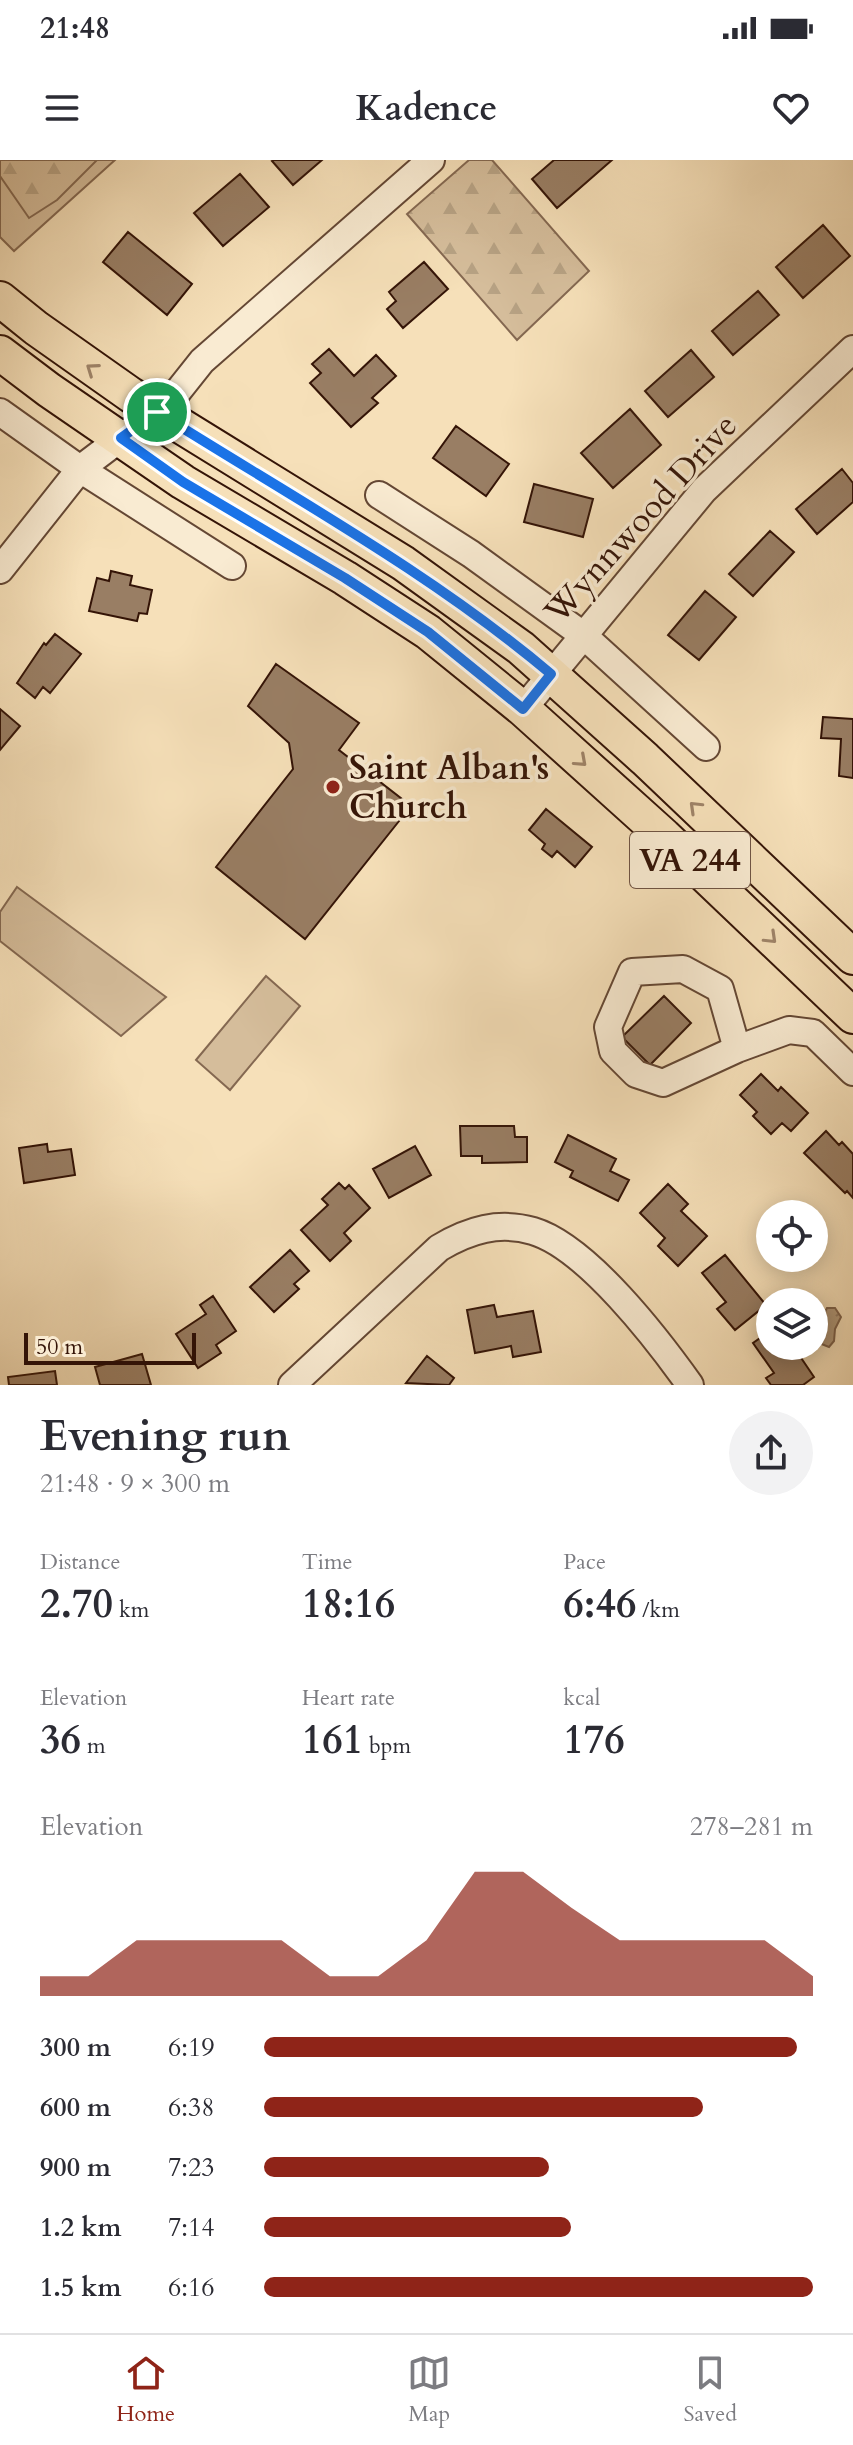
<!DOCTYPE html>
<html lang="en">
<head>
<meta charset="utf-8">
<style>
	:root { --surface:#fff; --page:#f2f2f3; --text:#2b2b33; --muted:#7c7c81; --line:#e1e1e2; --accent:#8f2418 }
	body { margin:0; font-family:Cardo,serif; background:var(--page); color:var(--text); height:100vh; display:flex; flex-direction:column; font-size:30px; white-space:nowrap }
	* { box-sizing:border-box; margin:0 }
	p { font-size:26px; color:var(--muted) }
	.icon { flex:none; width:44px; height:44px; fill:none; stroke:currentColor; stroke-width:2; stroke-linecap:round; stroke-linejoin:round }
	.map { position:relative; height:1225px; overflow:hidden }
	.sheet { display:flex; flex-direction:column; background:var(--surface); flex:1 }
	.sheet>* { flex:none }
	.fabs { position:absolute; left:756px; top:1040px; display:grid; gap:16px }
	.fabs a { display:grid; place-items:center; width:72px; height:72px; border-radius:50%; background:var(--surface); box-shadow:0 4px 20px #0003; font-size:40px }
	.scale { position:absolute; left:24px; bottom:20px; width:172px; box-sizing:border-box; padding-left:8px; border:4px solid #341407; border-top:0; font-size:22px; line-height:28px; white-space:nowrap; color:#341407; -webkit-text-stroke:6px #f9ebd2; paint-order:stroke }
	.pin { position:absolute; display:grid; place-items:center; width:68px; height:68px; color:#fff; margin:-34px; border:4px solid #fff; border-radius:50%; box-shadow:0 2px 8px #0007 }
	.round { display:grid; place-items:center; flex:none; width:84px; height:84px; border-radius:42px; background:var(--page) }
	.head { display:flex; align-items:center; justify-content:space-between; height:136px; padding:0 40px }
	h1 { font-size:44px; font-weight:600; line-height:60px }
	.stats { display:grid; grid-template-columns:repeat(3,1fr); gap:12px; height:136px; padding:8px 40px }
	.stats div { display:grid; align-content:center }
	.stats b { font-size:40px; font-weight:600 }
	.stats small { font-size:22px; font-weight:400 }
	.stats p { font-size:22px }
	.chart { height:224px; padding:16px 40px }
	.chart p { display:flex; justify-content:space-between }
	.chart svg { width:100%; height:144px; margin-top:8px; fill:var(--accent); opacity:.7 }
	ul { padding:0 40px; list-style:none; font-size:26px }
	li { display:grid; grid-template-columns:128px 96px 1fr; align-items:center; height:60px }
	li i { height:20px; border-radius:10px; background:var(--accent) }
	.status { display:flex; justify-content:space-between; align-items:center; height:56px; padding:0 40px; background:var(--surface); direction:ltr }
	.status svg { height:22px; fill:currentColor }
	header { display:flex; justify-content:space-between; align-items:center; height:104px; padding:0 40px; background:var(--surface); font-size:36px; font-weight:600 }
	.tab-bar { display:flex; justify-content:space-around; align-items:center; height:112px; border-top:2px solid var(--line); background:var(--surface); font-size:22px; color:var(--muted) }
	.tab-bar a { display:grid; justify-items:center; gap:4px }
	.tab-bar .on { color:var(--accent) }
	.map>svg:first-child { display:block }
</style>
</head>
<body>
<div class="status"><b>21:48</b><svg viewBox="0 0 49 12"><path d="M0 12V9h3v3zM5 12V6h3v6zM10 12V3h3v9zM15 12V0h3v12zM26 1h20v11H26zM47 4h2v5h-2z"/></svg></div>
<header><svg class="icon" aria-label="menu" viewBox="0 0 24 24"><path d="M4 6h16M4 12h16M4 18h16"/></svg>Kadence<svg class="icon" aria-label="heart" viewBox="0 0 24 24"><path d="M12 20l-8-8c-3-5 5-10 8-4 3-6 11-1 8 4z"/></svg></header>
<div class="map">
<svg width="853" height="1225" viewBox="0 0 853 1225">
	<defs>
		<pattern id="forest-firs" width="22" height="20" patternUnits="userSpaceOnUse" patternTransform="scale(2)"><rect width="22" height="20" fill="#d5bd9b"/><path d="M5 1l3.5 6h-7zM16 11l3.5 6h-7z" fill="#b7a284"/></pattern>
		<pattern id="water-ripples" width="26" height="14" patternUnits="userSpaceOnUse" patternTransform="scale(2)"><rect width="26" height="14" fill="#b49b7c"/><path d="M2 4q2-2 4 0t4 0M15 11q2-2 4 0t4 0" fill="none" stroke="#937d64"/></pattern>
	</defs>
	<rect width="100%" height="100%" fill="#f6e0b9"/>
	<filter id="stains"><feTurbulence type="fractalNoise" baseFrequency=".0025" numOctaves="4"/><feColorMatrix values="0 0 0 0 .2 0 0 0 0 .09 0 0 0 0 .02 0 0 0 .5 -.17"/></filter>
	<radialGradient id="worn" r=".72"><stop offset=".6" stop-color="#630" stop-opacity="0"/><stop offset="1" stop-color="#630" stop-opacity=".3"/></radialGradient>
	<path fill="#d5bd9b" stroke="#846851" stroke-width="2" d="M0,0H115L14,91L0,77Z
		M17,727L166,837L121,876L0,781V752Z
		M266,816L300,846L230,930L196,900Z"/>
	<path fill="url(#forest-firs)" stroke="#846851" stroke-width="2" d="M0,0H97L57,40L29,58L0,16Z
		M469,0H492L589,111L517,180L407,54Z"/>
	<path fill="url(#water-ripples)" stroke="#81654d" stroke-width="2" d="M827,1148H835L841,1157L835,1169L834,1181L829,1187L814,1181V1173Z"/>
	<path fill="#997e64" stroke="#341407" stroke-width="2" d="M274,0H322L293,25L272,1Z
		M554,0H612L557,48L532,19Z
		M240,14L269,47L223,86L194,53Z
		M823,65L850,96L803,138L776,107Z
		M128,72L192,124L167,155L103,102Z
		M424,102L448,129L403,168L387,149L396,141L389,132Z
		M758,131L779,155L733,195L712,171Z
		M329,189L354,216L376,195L396,216L372,238L378,243L351,267L310,223L321,213L312,204Z
		M691,190L714,217L668,257L645,231Z
		M630,249L661,285L613,328L581,293Z
		M456,266L509,304L486,336L433,298Z
		M842,309L853,323V342L817,374L796,349Z
		M534,324L593,339L583,377L524,362Z
		M770,371L794,392L753,436L729,414Z
		M111,411L132,416L130,425L152,430L147,454L139,453L137,461L89,451L97,418L109,421Z
		M705,431L736,457L699,500L668,475Z
		M55,474L81,494L50,533L43,527L35,538L17,523L44,483L46,485Z
		M276,504L359,563L339,590L411,646L305,779L216,707L293,609L289,583L248,546Z
		M0,549L20,566L0,590Z
		M823,557L853,559V618L839,616L841,579L821,578Z
		M546,649L592,687L575,707L557,691L552,697L542,689L545,684L529,670Z
		M664,836L691,863L650,905L622,877Z
		M761,914L778,931L781,927L808,953L791,971L782,963L771,974L753,956L757,952L740,935Z
		M460,966H514L515,977H527V1002L482,1003V996H461Z
		M826,971L839,985L842,982L853,994V1038L847,1031L845,1033L804,993Z
		M568,975L616,999L610,1011L629,1020L618,1041L570,1017L573,1011L555,1002Z
		M47,984L48,992L71,989L75,1015L24,1023L19,988Z
		M415,986L431,1015L389,1038L373,1009Z
		M339,1023L345,1029L349,1025L370,1048L344,1073L351,1081L330,1101L301,1070L328,1045L322,1039Z
		M668,1024L688,1044L681,1051L707,1076L678,1106L658,1086L665,1078L640,1053Z
		M290,1090L309,1111L294,1124L299,1129L274,1152L250,1127Z
		M725,1095L766,1145L735,1170L717,1149L726,1142L702,1113Z
		M213,1136L236,1171L216,1185L221,1193L198,1208L176,1174L206,1154L200,1145Z
		M494,1145L497,1157L533,1151L541,1192L513,1197L511,1186L475,1193L467,1150Z
		M770,1171V1186H793L814,1217L803,1225H771L766,1218L774,1213L753,1183Z
		M142,1194L151,1225H100L95,1207Z
		M427,1196L454,1218L449,1225L406,1223Z
		M55,1211L57,1225H9L8,1217Z"/>
	<g fill="none" stroke-linecap="round" stroke-linejoin="round">
		<defs>
			<path id="minor" d="M0,252L80,309L232,406
				M379,335L471,394L583,475L706,587
				M0,410L80,309L171,240L202,201L431,0
				M523,549L704,330L853,189
				M737,889L720,829L683,809L632,812L608,867L613,891L636,914L663,923L737,889L789,870L813,873L853,912
				M292,1225L439,1088C469,1070 499,1061 533,1071C587,1087 658,1180 690,1225"/>
			<path id="major" d="M0,139L36,168L131,235L403,403L521,488L645,599L853,797
				M0,193L49,230L183,322L345,418L428,472L523,549L664,676L853,856"/>
		</defs>
		<use href="#minor" stroke="#644734" stroke-width="30"/>
		<use href="#major" stroke="#341407" stroke-width="38"/>
		<use href="#minor" stroke="#f9ebd2" stroke-width="26"/>
		<use href="#major" stroke="#f6e0b9" stroke-width="34"/>
	</g>
	<defs><path id="oneway-chevron" d="M-2-3.5L2.5 0L-2 3.5" fill="none" stroke-width="1.6" stroke-linecap="round" stroke-linejoin="round" transform="scale(2)"/></defs>
	<g stroke="#9f8469">
		<use href="#oneway-chevron" transform="translate(92 209) rotate(-145)"/>
		<use href="#oneway-chevron" transform="translate(581 601) rotate(42)"/>
		<use href="#oneway-chevron" transform="translate(695 647) rotate(-136)"/>
		<use href="#oneway-chevron" transform="translate(771 778) rotate(44)"/>
	</g>
	<g fill="none" stroke-linecap="round" stroke-linejoin="round">
		<defs>
			<path id="route" d="M157,252C290,336 430,412 551,514L523,549L428,472L345,418L183,322L121,278Z"/>
		</defs>
		<use href="#route" stroke="#fff" stroke-width="16"/>
		<use href="#route" stroke="#1a73e8" stroke-width="10"/>
	</g>
	<circle fill="#8f2418" stroke="#f9ebd2" stroke-width="3" cx="333" cy="627" r="8"/>
	<g text-anchor="middle" stroke-width="7" stroke-linejoin="round" paint-order="stroke">
		<rect fill="#f9ebd2" stroke="#6f5444" stroke-width="2" x="630" y="672" width="120" height="56" rx="6"/>
		<g font-size="32" font-weight="bold" fill="#341407">
			<text x="690" y="711">VA 244</text>
		</g>
		<g font-size="34" fill="#341407" stroke="#f9ebd2">
			<text transform="translate(640 358) rotate(-48)" y="12">Wynnwood Drive</text>
		</g>
		<g font-size="34" font-weight="bold" fill="#341407" stroke="#f9ebd2" text-anchor="start">
			<text x="349" y="619">Saint Alban's<tspan x="349" dy="39">Church</tspan></text>
		</g>
	</g>
	<rect width="100%" height="100%" filter="url(#stains)"/>
	<rect width="100%" height="100%" fill="url(#worn)"/>
</svg>
<div class="fabs">
<a><svg class="icon" aria-label="locate" viewBox="0 0 24 24"><circle cx="12" cy="12" r="6"/><path d="M12 2v4M12 18v4M2 12h4M18 12h4"/></svg></a>
<a><svg class="icon" aria-label="layers" viewBox="0 0 24 24"><path d="M12 4l9 5-9 5-9-5zM3 14l9 5 9-5"/></svg></a>
</div>
<div class="scale">50 m</div>
<div class="pin" style="left:157px;top:252px;background:#1e9e55"><svg class="icon" aria-label="arrive" viewBox="0 0 24 24"><path d="M6 21V4h12l-3 4 3 4H6"/></svg></div>
</div>
<section class="sheet">
<div class="head"><div><h1>Evening run</h1><p>21:48 · 9 × 300 m</p></div><a class="round"><svg class="icon" aria-label="share" viewBox="0 0 24 24"><path d="M12 15V3M7 8l5-5 5 5M5 13v7h14v-7"/></svg></a></div>
<div class="stats">
<div><p>Distance</p><b>2.70<small> km</small></b></div>
<div><p>Time</p><b>18:16</b></div>
<div><p>Pace</p><b>6:46<small> /km</small></b></div>
</div>
<div class="stats">
<div><p>Elevation</p><b>36<small> m</small></b></div>
<div><p>Heart rate</p><b>161<small> bpm</small></b></div>
<div><p>kcal</p><b>176</b></div>
</div>
<div class="chart"><p><span>Elevation</span>278–281 m</p>
<svg viewBox="0 0 160 44" preserveAspectRatio="none"><path d="M0 44V38L10 38L20 27L30 27L40 27L50 27L60 38L70 38L80 27L90 6L100 6L110 17L120 27L130 27L140 27L150 27L160 38V44z"/></svg>
</div>
<ul>
<li><b>300 m</b>6:19<i style="width:97%"></i></li>
<li><b>600 m</b>6:38<i style="width:80%"></i></li>
<li><b>900 m</b>7:23<i style="width:52%"></i></li>
<li><b>1.2 km</b>7:14<i style="width:56%"></i></li>
<li><b>1.5 km</b>6:16<i style="width:100%"></i></li>
</ul>
</section>
<nav class="tab-bar">
<a class="on"><svg class="icon" aria-label="home" viewBox="0 0 24 24"><path d="M3 11l9-7 9 7M6 9v11h12V9"/></svg>Home</a>
<a><svg class="icon" aria-label="map" viewBox="0 0 24 24"><path d="M3 6l6-2 6 2 6-2v14l-6 2-6-2-6 2zM9 4v14M15 6v14"/></svg>Map</a>
<a><svg class="icon" aria-label="saved" viewBox="0 0 24 24"><path d="M7 4h10v16l-5-4-5 4z"/></svg>Saved</a>
</nav>
</body>
</html>
